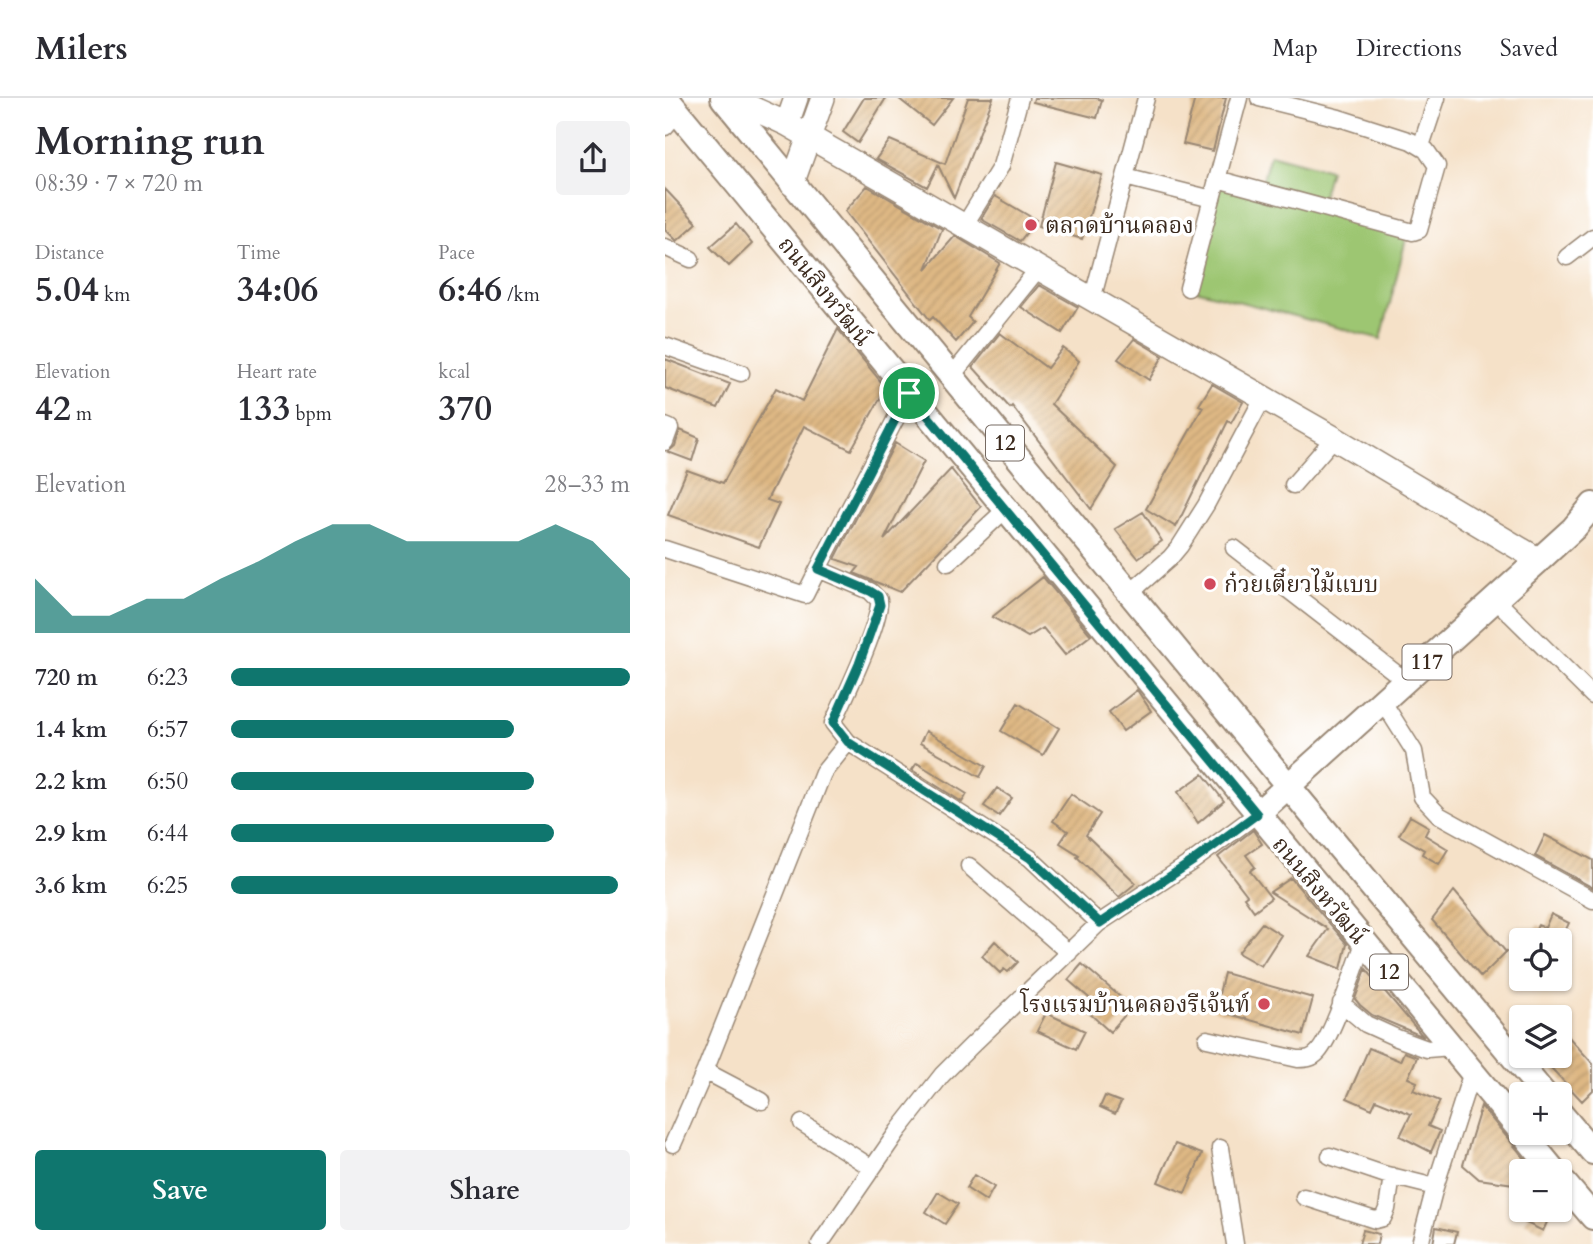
<!DOCTYPE html>
<html lang="en">
<head>
<meta charset="utf-8">
<style>
	:root { --surface:#fff; --page:#f2f2f3; --text:#2b2b33; --muted:#7c7c81; --line:#e1e1e2; --accent:#0f766e }
	body { margin:0; font-family:Cardo,"Noto Serif Thai",serif; background:var(--page); color:var(--text); height:100vh; display:flex; flex-direction:column; font-size:26px; white-space:nowrap }
	* { box-sizing:border-box; margin:0 }
	p { font-size:23px; color:var(--muted) }
	.icon { flex:none; width:38px; height:38px; fill:none; stroke:currentColor; stroke-width:2; stroke-linecap:round; stroke-linejoin:round }
	.map { position:relative; flex:1; overflow:hidden }
	.details { display:flex; flex-direction:column; background:var(--surface); width:665px }
	.details>* { flex:none }
	.buttons { position:absolute; left:844px; top:830px; display:grid; gap:14px }
	.buttons a { display:grid; place-items:center; width:63px; height:63px; border-radius:7px; background:var(--surface); box-shadow:0 2px 5px #0004; font-size:35px }
	.pin { position:absolute; display:grid; place-items:center; width:60px; height:60px; color:#fff; margin:-30px; border:4px solid #fff; border-radius:50%; box-shadow:0 2px 7px #0007 }
	.round { display:grid; place-items:center; flex:none; width:74px; height:74px; border-radius:7px; background:var(--page) }
	.overview { display:flex; align-items:center; justify-content:space-between; height:119px; padding:0 35px }
	h1 { font-size:38px; font-weight:700; line-height:52px }
	.stats { display:grid; grid-template-columns:repeat(3,1fr); gap:10px; height:119px; padding:7px 35px }
	.stats div { display:grid; align-content:center }
	.stats b { font-size:35px; font-weight:700 }
	.stats small { font-size:19px; font-weight:400 }
	.stats p { font-size:19px }
	.chart { height:196px; padding:14px 35px }
	.chart p { display:flex; justify-content:space-between }
	.chart svg { width:100%; height:126px; margin-top:7px; fill:var(--accent); opacity:.7 }
	.cta { display:flex; gap:14px; margin-top:auto; padding:14px 35px }
	.cta a { flex:1; height:80px; border-radius:7px; background:var(--accent); color:#fff; font-size:28px; font-weight:700; line-height:80px; text-align:center }
	.cta a+a { background:var(--page); color:var(--text) }
	ul { padding:0 35px; list-style:none; font-size:23px }
	li { display:grid; grid-template-columns:112px 84px 1fr; align-items:center; height:52px }
	li i { height:18px; border-radius:9px; background:var(--accent) }
	header { display:flex; align-items:center; gap:42px; box-sizing:border-box; height:98px; padding:0 35px; background:var(--surface); border-bottom:2px solid var(--line) }
	header strong { font-size:33px }
	nav { display:flex; gap:38px; margin-inline-start:auto; font-size:24px }
	main { display:flex; flex:1; min-height:0 }
	.map>svg:first-child { display:block }
</style>
</head>
<body>
<header>
<strong>Milers</strong>
<nav><a>Map</a><a>Directions</a><a>Saved</a></nav>
</header>
<main>
<section class="details">
<div class="overview"><div><h1>Morning run</h1><p>08:39 · 7 × 720 m</p></div><a class="round"><svg class="icon" aria-label="share" viewBox="0 0 24 24"><path d="M12 15V3M7 8l5-5 5 5M5 13v7h14v-7"/></svg></a></div>
<div class="stats">
<div><p>Distance</p><b>5.04<small> km</small></b></div>
<div><p>Time</p><b>34:06</b></div>
<div><p>Pace</p><b>6:46<small> /km</small></b></div>
</div>
<div class="stats">
<div><p>Elevation</p><b>42<small> m</small></b></div>
<div><p>Heart rate</p><b>133<small> bpm</small></b></div>
<div><p>kcal</p><b>370</b></div>
</div>
<div class="chart"><p><span>Elevation</span>28–33 m</p>
<svg viewBox="0 0 160 44" preserveAspectRatio="none"><path d="M0 44V25L10 38L20 38L30 32L40 32L50 25L60 19L70 12L80 6L90 6L100 12L110 12L120 12L130 12L140 6L150 12L160 25V44z"/></svg>
</div>
<ul>
<li><b>720 m</b>6:23<i style="width:100%"></i></li>
<li><b>1.4 km</b>6:57<i style="width:71%"></i></li>
<li><b>2.2 km</b>6:50<i style="width:76%"></i></li>
<li><b>2.9 km</b>6:44<i style="width:81%"></i></li>
<li><b>3.6 km</b>6:25<i style="width:97%"></i></li>
</ul>
<div class="cta"><a>Save</a><a>Share</a></div>
</section>
<div class="map">
<svg width="928" height="1146" viewBox="0 0 928 1146">
	<defs>
		<pattern id="building-hatch" width="6" height="6" patternUnits="userSpaceOnUse" patternTransform="scale(1.75)"><rect width="6" height="6" fill="#deb884"/><path d="M-1 1l2-2M0 6l6-6M5 7l2-2" fill="none" stroke="#bf9e72"/></pattern>
	</defs>
	<rect width="100%" height="100%" fill="#fff"/>
	<filter id="ink" filterUnits="userSpaceOnUse"><feTurbulence type="fractalNoise" baseFrequency=".0143" numOctaves="2"/><feDisplacementMap in="SourceGraphic" scale="14" xChannelSelector="R" yChannelSelector="G"/><feConvolveMatrix kernelMatrix="1 2 1 2 8 2 1 2 1" color-interpolation-filters="sRGB"/></filter>
	<filter id="wash" filterUnits="userSpaceOnUse"><feTurbulence type="fractalNoise" baseFrequency=".00686" numOctaves="4" result="noise"/><feDisplacementMap in="SourceGraphic" scale="28" xChannelSelector="R" yChannelSelector="G"/><feGaussianBlur stdDeviation="1.57" result="paint"/><feColorMatrix in="noise" values="0 0 0 0 0 0 0 0 0 0 0 0 0 0 0 0 0 1.4 0 .05"/><feComposite in="paint" operator="in"/></filter>
	<g filter="url(#wash)">
		<rect width="100%" height="100%" fill="#f5e1c8"/>
		<path fill="#9dc672" stroke="#6c7848" stroke-width="2" d="M605,56L665,72L655,108L743,133L716,241L523,190L552,81L595,92Z"/>
		<g id="blocks">
			<path fill="url(#building-hatch)" d="M199,0H221L193,45L178,34Z
				M233,0H288L267,27Z
				M303,0H328L289,100L273,67L262,89L211,61L225,42L280,66Z
				M369,0H431L437,2L432,20L368,4Z
				M530,0H561L548,53L518,46Z
				M391,64L437,77L417,141L374,128Z
				M202,88L277,131L261,171L290,138L335,165L303,219L308,224L291,244L268,219L265,222L180,113Z
				M0,91L32,125L12,143L0,131Z
				M330,98L371,122L355,143L316,121Z
				M71,126L87,146L64,168L45,149Z
				M374,187L413,209L397,235L356,209Z
				M173,231L221,290L186,352L139,328L102,402L114,406L94,449L3,417L22,372L58,385L111,290L137,303Z
				M335,235L382,270L398,250L414,263L386,306L452,369L426,411L347,308L345,310L308,269Z
				M469,241L498,258L484,282L453,261Z
				M0,261L65,286L53,310L0,290Z
				M547,286L578,304L566,325L563,323L511,429L481,411L538,309L534,307Z
				M15,332L34,340L27,363L3,354L10,348Z
				M230,345L259,363L219,442L286,371L316,409L235,494L189,475L194,469L170,461Z
				M478,414L497,443L473,460L450,431Z
				M378,479L426,537L400,557L378,530L363,539L327,519Z
				M472,592L486,613L458,633L444,614Z
				M353,605L394,630L378,657L336,633Z
				M261,633L321,668L315,679L255,645Z
				M252,665L302,696L297,704L247,672Z
				M538,676L559,703L533,725L513,694Z
				M332,690L347,700L334,718L319,708Z
				M406,696L435,716L421,737L471,785L454,799L412,759L414,757L395,745L403,733L388,723Z
				M745,718L764,729L760,737L783,751L774,766L757,756L759,752L734,737Z
				M588,732L597,746L581,757L590,769L585,773L606,800L589,813L579,799L582,797L553,759Z
				M880,737L928,762V790L870,758Z
				M626,780L682,846L676,871L644,858L663,831L605,794Z
				M789,793L841,854L816,879L767,822Z
				M886,816L904,825L897,840L900,842H864L873,827L880,830Z
				M597,825L616,837L596,868L573,855Z
				M330,843L353,864L343,874L339,871L335,875L317,858Z
				M417,866L467,909L445,934L423,914L430,905L403,882Z
				M701,871L755,935L759,939L707,917L695,907L690,901Z
				M559,875L648,900L638,937L550,912Z
				M381,915L420,933L411,951L372,933Z
				M901,936L928,966V992L917,1003L874,957H894V942Z
				M704,950L735,963L739,954L752,959L743,980L752,984L748,992L775,1003L763,1028L775,1033L766,1054L735,1038L746,1016L711,1002L707,1011L682,1000Z
				M440,998L456,1004L450,1016L435,1009Z
				M816,1008L870,1073H856V1087L814,1081L798,1067Z
				M510,1046L537,1056L520,1095L493,1084Z
				M309,1077L329,1089L321,1103L301,1090Z
				M273,1094L293,1106L280,1126L261,1114Z
				M866,1111H888L878,1133L859,1124Z
				M771,1129L792,1134L789,1146H768Z
				M698,1132L714,1136L712,1146H694Z"/>
		</g>
	</g>
	<g filter="url(#ink)">
		<use href="#blocks" fill-opacity="0" stroke="#988673" stroke-width="2"/>
		<g fill="none" stroke-linecap="round" stroke-linejoin="round">
			<defs>
				<path id="street" d="M0,29L13,14
					M756,48L772,0
					M460,79L547,101
					M552,81L748,134L754,132L772,68L761,52L746,43L674,20L594,0
					M299,128L336,68L355,0
					M0,149L26,161
					M902,159L928,139
					M523,190L574,0
					M427,202L481,0
					M0,248L76,275
					M286,279L373,171
					M244,295L153,471L205,493L214,502C216,525 179,601 168,625L183,644L365,760L434,825
					M0,328L5,330L0,344
					M628,387L669,340
					M569,450L741,583
					M0,451L140,497L153,471
					M283,465L340,412
					M465,495L505,460L515,448L541,407L598,300
					M830,501L928,598
					M718,604L749,653L757,699L774,717L928,802
					M304,768L404,855
					M676,905L701,926L732,940L762,951L786,949
					M542,941L633,961C641,961 647,961 653,954C668,938 690,869 699,845
					M40,973L97,1003
					M137,1025L207,1070
					M8,1046L40,973L158,675L183,644
					M555,1050L570,1146
					M665,1058L718,1076L770,1089
					M639,1099L710,1122L718,1120L722,1111L727,1078
					M155,1146L233,1033L277,977L305,949L434,825L528,763L592,716
					M755,1146L770,1089L807,974"/>
				<path id="secondary" d="M65,0L122,26L669,340L874,462
					M122,26L131,0
					M127,86L158,0"/>
				<path id="primary" d="M1,0L856,1033
					M58,0L624,689L879,996
					M592,716L874,462L909,430L928,407
					M894,1014L928,1054
					M857,1034L889,1073
					M894,1079L928,1119"/>
			</defs>
			<use href="#street" stroke="#988673" stroke-width="19"/>
			<use href="#secondary" stroke="#988673" stroke-width="26"/>
			<use href="#primary" stroke="#988673" stroke-width="28"/>
			<use href="#street" stroke="#fff" stroke-width="16"/>
			<use href="#secondary" stroke="#fff" stroke-width="23"/>
			<use href="#primary" stroke="#fff" stroke-width="24"/>
		</g>
	</g>
	<g fill="none" stroke-linecap="round" stroke-linejoin="round" filter="url(#ink)">
		<defs>
			<path id="route" d="M244,295L592,716L528,763L435,825L365,760L183,644L168,625L194,566L215,507L213,498L205,493L153,471Z"/>
		</defs>
		<use href="#route" stroke="#fff" stroke-width="14"/>
		<use href="#route" stroke="#0f766e" stroke-width="9"/>
	</g>
	<g fill="#d1495b" stroke="#fff" stroke-width="2.5">
		<circle cx="366" cy="127" r="7"/>
		<circle cx="545" cy="486" r="7"/>
		<circle cx="599" cy="906" r="7"/>
	</g>
	<g text-anchor="middle" stroke-width="7" stroke-linejoin="round" paint-order="stroke">
		<g fill="#fff" stroke="#766a62" stroke-width="2">
			<rect x="321" y="327.5" width="38" height="35" rx="5"/>
			<rect x="737.5" y="546.5" width="49" height="35" rx="5"/>
			<rect x="705" y="856.5" width="38" height="35" rx="5"/>
		</g>
		<g font-size="21" font-weight="bold" fill="#3b2a1e">
			<text x="340" y="352">12</text>
			<text x="762" y="571">117</text>
			<text x="724" y="881">12</text>
		</g>
		<g font-size="23" fill="#3b2a1e" stroke="#fff" text-anchor="start">
			<text x="380" y="135">ตลาดบ้านคลอง</text>
			<text x="559" y="494">ก๋วยเตี๋ยวไม้แบบ</text>
			<text x="585" y="914" text-anchor="end">โรงแรมบ้านคลองรีเจ้นท์</text>
		</g>
		<g font-size="23" fill="#3b2a1e" stroke="#fff">
			<text transform="translate(160 193) rotate(51)" y="8">ถนนสิงหวัฒน์</text>
			<text transform="translate(655 792) rotate(50)" y="8">ถนนสิงหวัฒน์</text>
		</g>
	</g>
</svg>
<div class="buttons">
<a><svg class="icon" aria-label="locate" viewBox="0 0 24 24"><circle cx="12" cy="12" r="6"/><path d="M12 2v4M12 18v4M2 12h4M18 12h4"/></svg></a>
<a><svg class="icon" aria-label="layers" viewBox="0 0 24 24"><path d="M12 4l9 5-9 5-9-5zM3 14l9 5 9-5"/></svg></a>
<a>+</a>
<a>−</a>
</div>
<div class="pin" style="left:244px;top:295px;background:#1e9e55"><svg class="icon" aria-label="arrive" viewBox="0 0 24 24"><path d="M6 21V4h12l-3 4 3 4H6"/></svg></div>
</div>
</main>
</body>
</html>
